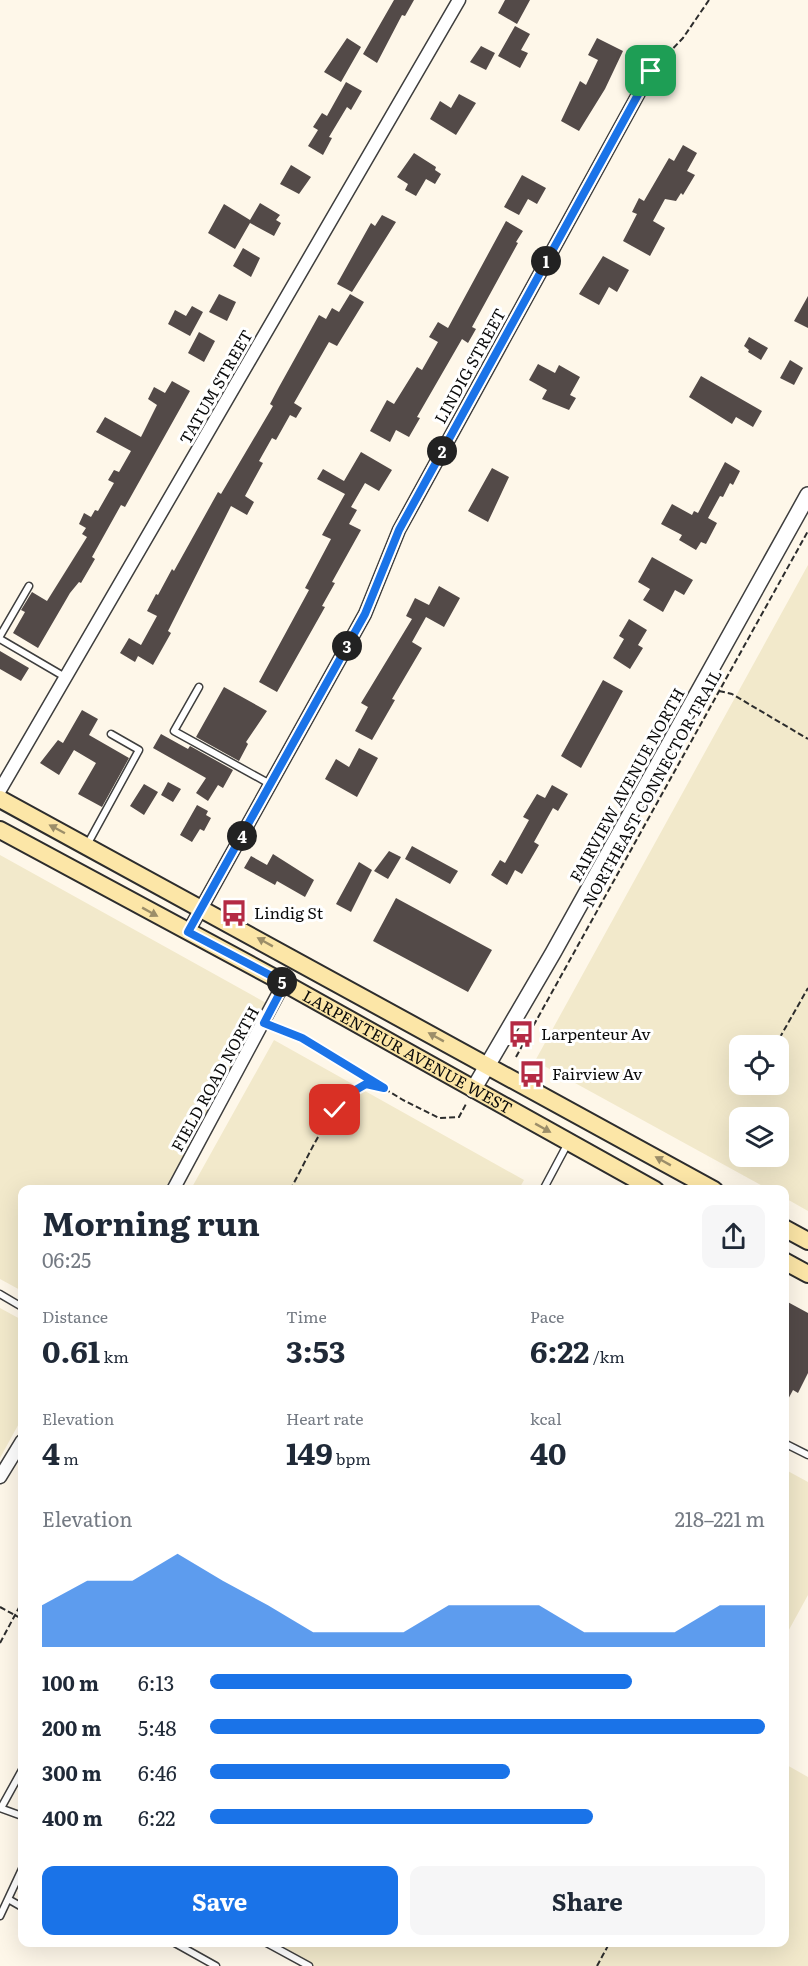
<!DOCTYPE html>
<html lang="en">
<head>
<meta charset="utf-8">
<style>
	:root { --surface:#fff; --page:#f6f6f7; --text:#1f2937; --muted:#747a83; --accent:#1a73e8 }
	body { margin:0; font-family:Literata,serif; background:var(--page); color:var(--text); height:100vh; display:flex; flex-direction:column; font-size:22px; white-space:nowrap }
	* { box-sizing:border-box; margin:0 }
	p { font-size:20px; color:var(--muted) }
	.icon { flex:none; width:33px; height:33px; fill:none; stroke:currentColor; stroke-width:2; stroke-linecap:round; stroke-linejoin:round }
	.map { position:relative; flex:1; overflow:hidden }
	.side { position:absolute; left:18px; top:1185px; width:771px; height:762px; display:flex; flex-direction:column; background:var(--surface); border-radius:12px; box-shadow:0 6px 24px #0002 }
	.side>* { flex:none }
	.tools { position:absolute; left:729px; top:1035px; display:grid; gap:12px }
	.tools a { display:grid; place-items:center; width:60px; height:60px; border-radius:12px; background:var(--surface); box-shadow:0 6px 24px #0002; font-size:30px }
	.pin { position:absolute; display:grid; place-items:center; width:51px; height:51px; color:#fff; margin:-26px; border-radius:12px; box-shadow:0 3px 9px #0006 }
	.km { position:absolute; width:30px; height:30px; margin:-15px; border-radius:50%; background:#222; color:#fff; font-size:16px; line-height:30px; text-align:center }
	.round { display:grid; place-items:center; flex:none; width:63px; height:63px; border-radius:12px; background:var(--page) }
	.summary { display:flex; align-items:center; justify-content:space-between; height:102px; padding:0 24px }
	h1 { font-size:33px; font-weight:700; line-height:45px }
	.stats { display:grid; grid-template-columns:repeat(3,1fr); gap:9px; height:102px; padding:6px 24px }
	.stats div { display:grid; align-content:center }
	.stats b { font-size:30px; font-weight:700 }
	.stats small { font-size:16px; font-weight:400 }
	.stats p { font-size:16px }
	.chart { height:168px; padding:12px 24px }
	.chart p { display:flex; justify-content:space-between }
	.chart svg { width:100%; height:108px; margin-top:6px; fill:var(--accent); opacity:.7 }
	.cta { display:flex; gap:12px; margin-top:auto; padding:12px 24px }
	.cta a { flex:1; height:69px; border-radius:12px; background:var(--accent); color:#fff; font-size:24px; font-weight:700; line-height:69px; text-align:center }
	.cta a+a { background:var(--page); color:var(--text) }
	ul { padding:0 24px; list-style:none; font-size:20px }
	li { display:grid; grid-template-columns:96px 72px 1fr; align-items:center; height:45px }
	li i { height:15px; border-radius:8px; background:var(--accent) }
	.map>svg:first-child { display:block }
</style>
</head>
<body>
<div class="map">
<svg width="808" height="1966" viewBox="0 0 808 1966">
	<rect width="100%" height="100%" fill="#fef7e9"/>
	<path fill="#f2e9cb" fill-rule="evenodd" d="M808,565V1211L785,1198L784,1190L768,1189L535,1061ZM740,1046H778V1084H740ZM740,1118H778V1156H740Z
		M0,855L268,1004L165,1189L22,1190V1291L0,1279Z
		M274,1040L524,1180L519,1189H191Z
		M0,1308L22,1320V1418L0,1458Z
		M784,1469L808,1482V1595L785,1637Z
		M785,1764L808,1777V1966H306L264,1943L784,1942Z"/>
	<path fill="#534a48" d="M394,0H414L405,16L402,15L377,63L363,54Z
		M505,0H530L517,24L498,13Z
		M515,26L530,34L521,50L528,53L520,68L498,56Z
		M347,38L361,47L341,82L324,72Z
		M597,38L623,51L605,89L579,131L561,121L580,81L586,85L598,60L588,55Z
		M481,46L495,53L486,70L470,62Z
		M346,82L362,91L351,110L347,107L329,137L332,138L323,155L308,146L318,130L313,127L322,113L327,116Z
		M459,94L476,103L456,135L430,119L440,101L451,108Z
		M683,145L697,153L687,171L695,175L683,195L681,193L676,201L665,199L653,221L665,228L650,256L623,241L637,214L632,212L639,198L644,201L669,158L674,161Z
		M414,153L436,167L435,170L441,174L435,184L426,179L416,196L405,190L408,184L397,177Z
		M291,165L311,177L299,194L280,184Z
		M522,175L546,188L537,204L528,199L519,215L504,207Z
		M260,203L280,215L276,220L281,223L274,236L250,223L235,249L208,233L224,204L250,220Z
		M382,215L396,222L352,292L337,284L371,223L375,226Z
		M506,221L523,231L516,242L518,243L472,327L476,329L468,343L462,339L417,417L420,418L409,437L396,430L390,442L370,431L387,400L394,404L417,367L422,370L438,342L429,337L438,322L448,328Z
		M243,248L260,258L251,277L233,266Z
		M603,256L629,270L617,292L609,287L599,305L579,294Z
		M219,294L236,302L227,321L209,312Z
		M350,294L364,302L337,346L329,342L294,403L302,408L296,418L290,415L276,440L272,438L259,461L263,463L245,496L254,502L247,515L231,506L168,631L171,633L153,665L138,656L135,662L120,653L129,638L141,645L157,616L147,611L156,594L158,595L172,569L174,571L218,492L221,494L273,406L270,404L279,387L319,315L326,319L332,308L339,312Z
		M808,296V328L794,321Z
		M192,306L203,312L190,336L168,324L175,310L186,316Z
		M199,332L215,341L204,362L188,353Z
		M749,337L768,348L761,360L748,352L749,350L744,346Z
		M790,360L803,368L794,385L780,378Z
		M538,364L555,373L559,365L580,377L570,395L576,398L569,410L542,399L547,390L529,380Z
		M701,376L762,411L753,427L736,417L732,424L689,397Z
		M172,381L190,391L125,507L121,505L92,557L95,559L81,583L79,582L70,593L38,648L13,633L25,612L21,610L32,592L47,601L87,537L82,534L86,528L79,524L84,513L91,517L95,510L98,511L114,483L108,480L114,470L119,472L131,451L96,432L105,417L141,437L157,405L148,399L154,387L165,393Z
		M361,452L392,470L379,491L365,483L351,507L357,510L349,524L361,530L332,582L335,583L322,606L325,607L277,692L259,682L309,590L305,588L331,539L322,535L345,494L317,479L323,469L344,481Z
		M725,462L740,471L733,485L730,483L723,497L720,496L708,518L717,523L706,544L701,542L696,550L679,540L682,535L661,524L672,504L692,515L694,511L698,513Z
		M492,468L509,477L488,522L468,511Z
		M652,557L693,580L684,595L675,590L663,612L643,600L650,589L638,582Z
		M439,586L460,598L444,627L426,617L412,642L422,648L392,699L395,700L372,740L355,731L368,707L361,703L412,619L406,616L415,598L429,605Z
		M629,619L647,630L638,645L643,648L630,669L613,658L624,639L619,636Z
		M0,651L29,668L21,681L0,669Z
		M603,680L623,691L581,768L561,756Z
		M224,687L267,711L246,742L248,744L239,761L196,737Z
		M82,710L98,719L89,735L129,758L102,807L78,794L96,763L74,750L59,775L40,763L58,740L63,743Z
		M161,734L188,749L190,746L233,770L223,788L218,785L208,801L196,793L206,778L153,748Z
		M359,748L378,758L357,797L325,779L336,759L349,767Z
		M168,782L181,789L173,802L161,795Z
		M144,784L158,792L144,815L130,806Z
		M552,785L568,794L558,811L553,808L534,842L539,845L522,874L515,870L507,885L491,875L500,860L505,863L529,820L523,817L537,794L545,798Z
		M197,805L208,811L206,815L211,818L204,831L200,829L192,842L180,835Z
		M412,846L458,871L450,884L405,859Z
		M389,851L401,857L388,879L374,871Z
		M273,854L314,880L305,897L277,881L275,885L244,868L251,856L267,865Z
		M359,862L372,870L351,912L336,904Z
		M396,898L492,950L468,992L373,941Z
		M784,1300L808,1313V1373L798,1393L793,1390L784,1407Z"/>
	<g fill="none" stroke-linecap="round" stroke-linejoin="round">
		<defs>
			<path id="service" d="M0,636L29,586
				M0,639L65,677
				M199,687L174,731L270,784
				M87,845L139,750L111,734
				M543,1190L568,1143
				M0,1294L22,1307
				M784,1443L808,1455
				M0,1808L22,1816
				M1,1808L22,1770
				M8,1899L22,1907
				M0,1916L22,1869
				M173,1942L216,1966
				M265,1942L309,1966"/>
			<path id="minor" d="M0,790L459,0
				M188,932L365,614L399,530L651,71
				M173,1190L284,983
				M0,1477L22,1441"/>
			<path id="tertiary" d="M473,1090L553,953L808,495"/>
			<g id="secondary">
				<path d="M0,799L714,1190"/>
				<path id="s1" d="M0,830L284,983L655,1190"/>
				<path d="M784,1228L808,1241"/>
				<path d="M784,1261L808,1274"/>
			</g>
		</defs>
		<use href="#service" stroke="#3e3e3e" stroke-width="9"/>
		<use href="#minor" stroke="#3e3e3e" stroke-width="15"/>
		<use href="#tertiary" stroke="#3e3e3e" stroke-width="18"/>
		<use href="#secondary" stroke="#2d2d2d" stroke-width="20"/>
		<path stroke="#2d2d2d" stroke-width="2" stroke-dasharray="6 3" stroke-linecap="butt" d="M661,61L683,38L709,0
			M719,691L732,694L808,739
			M275,1027L302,1038L403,1100L439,1118L459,1117L466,1104
			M775,1046L808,988
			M516,1057L808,531
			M290,1190C311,1153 328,1105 365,1084L381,1087
			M0,1607L22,1619
			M0,1643L22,1602
			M597,1966L610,1942"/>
		<use href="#service" stroke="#fff" stroke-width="6"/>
		<use href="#minor" stroke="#fff" stroke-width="12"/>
		<use href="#tertiary" stroke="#fff" stroke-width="15"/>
		<use href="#secondary" stroke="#fce6a7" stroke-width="16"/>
	</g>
	<defs><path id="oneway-solid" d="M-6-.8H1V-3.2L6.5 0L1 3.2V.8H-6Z" transform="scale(1.5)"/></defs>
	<g fill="#9c8e69">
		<use href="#oneway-solid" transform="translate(57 829) rotate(-152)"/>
		<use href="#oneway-solid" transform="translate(150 912) rotate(29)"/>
		<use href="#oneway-solid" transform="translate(265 942) rotate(-151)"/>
		<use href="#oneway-solid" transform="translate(436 1037) rotate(-151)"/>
		<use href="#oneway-solid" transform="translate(543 1128) rotate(29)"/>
		<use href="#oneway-solid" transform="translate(663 1161) rotate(-151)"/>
	</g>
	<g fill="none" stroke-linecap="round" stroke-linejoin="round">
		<defs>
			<path id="route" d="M335,1110L352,1092L366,1084L384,1088L302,1038L264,1023L285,983L188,932L365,614L399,530L651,71"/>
		</defs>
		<use href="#route" stroke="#fff" stroke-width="12"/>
		<use href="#route" stroke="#1a73e8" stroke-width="8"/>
	</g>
	<defs>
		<symbol id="bus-bare" viewBox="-9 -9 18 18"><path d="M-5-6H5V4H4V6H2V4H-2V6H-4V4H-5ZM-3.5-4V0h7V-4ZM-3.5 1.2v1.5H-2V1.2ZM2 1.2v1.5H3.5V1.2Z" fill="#b42a44" stroke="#fff" stroke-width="2.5" paint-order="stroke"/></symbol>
	</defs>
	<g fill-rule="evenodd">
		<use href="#bus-bare" x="215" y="894" width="38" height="38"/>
		<use href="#bus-bare" x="502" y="1015" width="38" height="38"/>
		<use href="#bus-bare" x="513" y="1055" width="38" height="38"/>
	</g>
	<g text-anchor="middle" stroke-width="6" stroke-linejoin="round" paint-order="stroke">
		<g font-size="16" fill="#0b0b0b" stroke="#fff">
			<text transform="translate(470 366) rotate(-61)" y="6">LINDIG STREET</text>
			<text transform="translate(216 387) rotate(-60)" y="6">TATUM STREET</text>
			<text transform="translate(627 785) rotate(-61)" y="6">FAIRVIEW AVENUE NORTH</text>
			<text transform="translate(652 788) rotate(-61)" y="6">NORTHEAST CONNECTOR TRAIL</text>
			<text dy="6" stroke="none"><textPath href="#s1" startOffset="464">LARPENTEUR AVENUE WEST</textPath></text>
			<text transform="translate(215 1079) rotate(-61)" y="6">FIELD ROAD NORTH</text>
		</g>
		<g font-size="16" fill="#0b0b0b" stroke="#fff" text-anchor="start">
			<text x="254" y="919">Lindig St</text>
			<text x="541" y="1040">Larpenteur Av</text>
			<text x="552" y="1080">Fairview Av</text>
		</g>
	</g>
</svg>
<div class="tools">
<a><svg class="icon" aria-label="locate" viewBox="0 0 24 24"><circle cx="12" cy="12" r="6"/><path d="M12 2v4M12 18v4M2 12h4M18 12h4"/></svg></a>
<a><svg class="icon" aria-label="layers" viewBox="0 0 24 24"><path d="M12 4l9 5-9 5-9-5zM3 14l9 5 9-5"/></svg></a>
</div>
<div class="pin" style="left:651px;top:71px;background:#1e9e55"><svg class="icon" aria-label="arrive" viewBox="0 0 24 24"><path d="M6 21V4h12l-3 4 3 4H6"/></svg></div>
<div class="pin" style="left:335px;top:1110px;background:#d93025"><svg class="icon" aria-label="check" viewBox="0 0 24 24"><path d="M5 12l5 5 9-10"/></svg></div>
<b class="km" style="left:546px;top:261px">1</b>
<b class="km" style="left:442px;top:451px">2</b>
<b class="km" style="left:347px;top:646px">3</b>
<b class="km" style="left:242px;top:836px">4</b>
<b class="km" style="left:282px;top:982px">5</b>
<section class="side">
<div class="summary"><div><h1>Morning run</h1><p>06:25</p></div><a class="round"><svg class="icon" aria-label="share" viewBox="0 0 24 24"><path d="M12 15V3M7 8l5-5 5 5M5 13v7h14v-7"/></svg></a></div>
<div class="stats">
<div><p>Distance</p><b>0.61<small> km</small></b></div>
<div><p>Time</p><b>3:53</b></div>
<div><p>Pace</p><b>6:22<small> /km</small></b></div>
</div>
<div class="stats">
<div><p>Elevation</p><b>4<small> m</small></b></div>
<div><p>Heart rate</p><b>149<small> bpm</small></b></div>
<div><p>kcal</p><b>40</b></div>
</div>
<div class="chart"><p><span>Elevation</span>218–221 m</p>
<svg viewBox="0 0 160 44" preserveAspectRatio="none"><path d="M0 44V27L10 17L20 17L30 6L40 17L50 27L60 38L70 38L80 38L90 27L100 27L110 27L120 38L130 38L140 38L150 27L160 27V44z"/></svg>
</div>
<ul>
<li><b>100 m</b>6:13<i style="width:76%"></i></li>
<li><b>200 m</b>5:48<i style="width:100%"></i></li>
<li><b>300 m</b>6:46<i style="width:54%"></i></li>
<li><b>400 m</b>6:22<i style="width:69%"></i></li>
</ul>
<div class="cta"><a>Save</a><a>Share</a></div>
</section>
</div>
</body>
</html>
